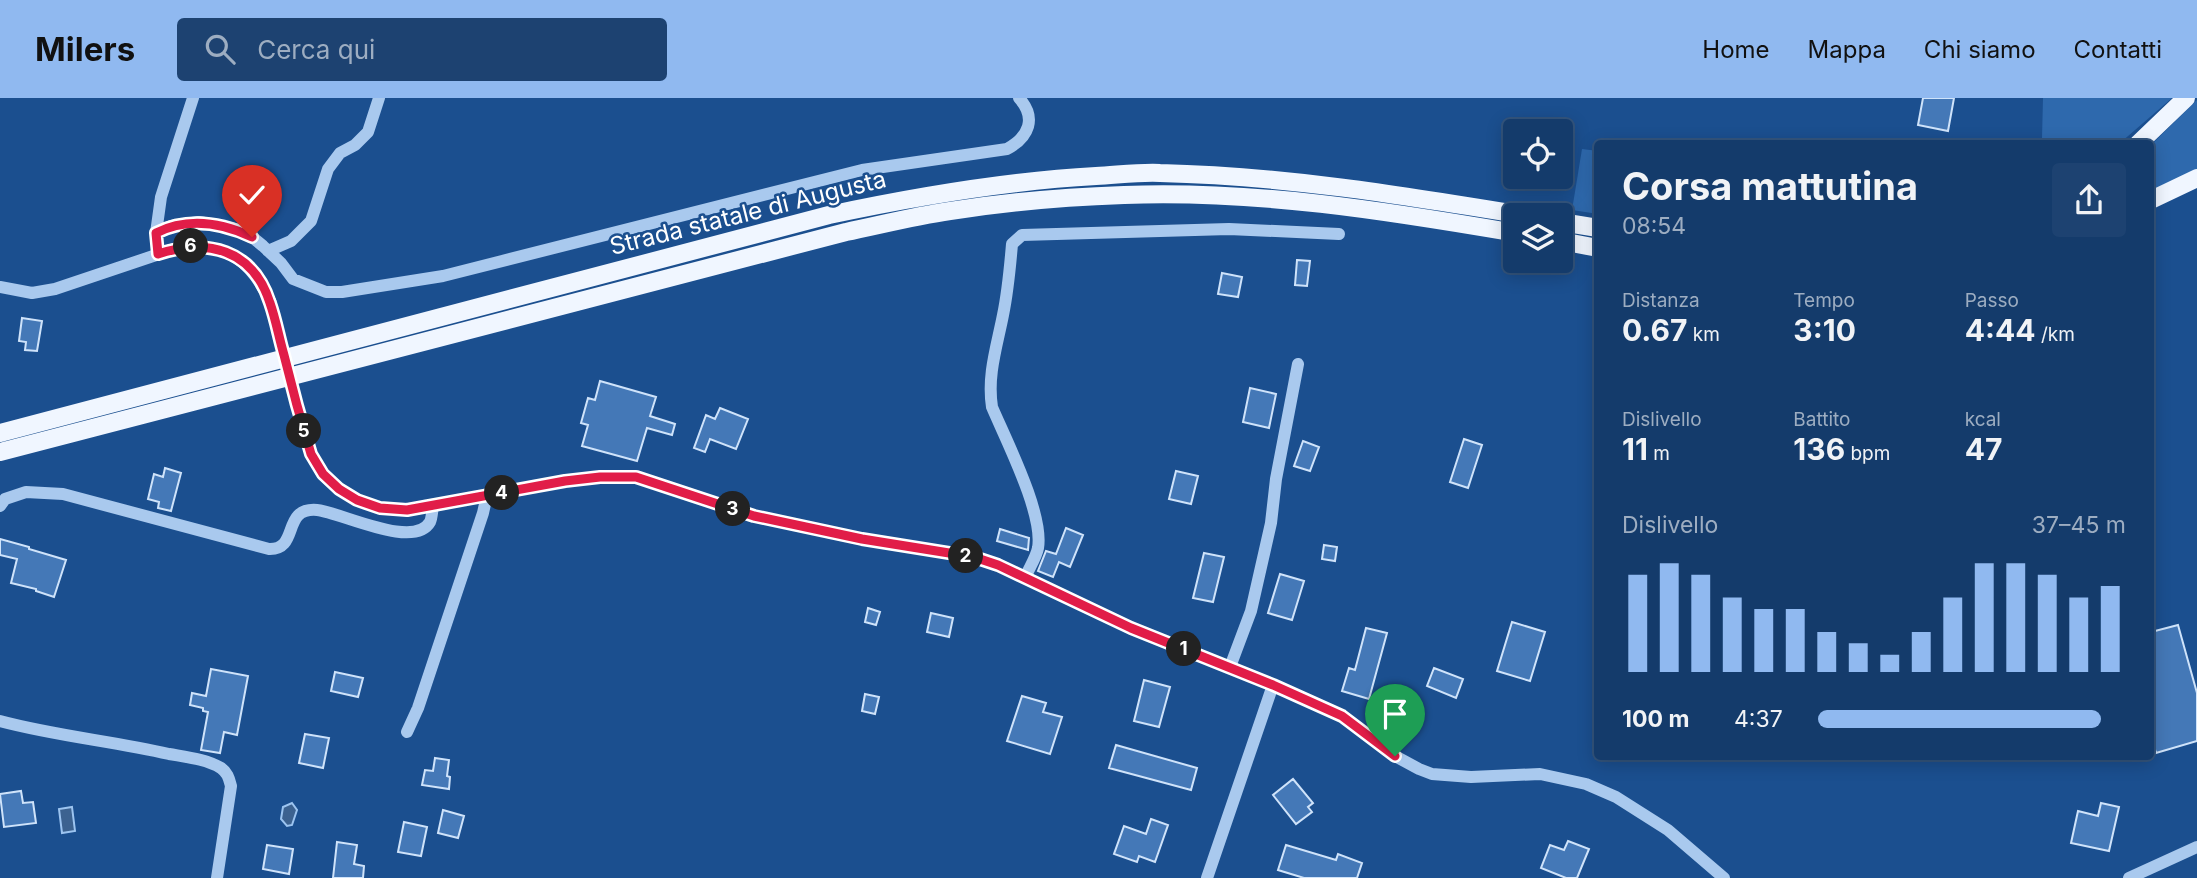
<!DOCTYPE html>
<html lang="it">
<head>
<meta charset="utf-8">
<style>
	:root { --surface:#143b6b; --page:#1d4271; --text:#f1f3f6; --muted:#9dadc1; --line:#33557e; --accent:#90b9f0 }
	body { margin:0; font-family:Inter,sans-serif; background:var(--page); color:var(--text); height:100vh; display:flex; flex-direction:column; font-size:26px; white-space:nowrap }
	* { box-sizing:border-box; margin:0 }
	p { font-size:23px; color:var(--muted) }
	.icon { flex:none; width:38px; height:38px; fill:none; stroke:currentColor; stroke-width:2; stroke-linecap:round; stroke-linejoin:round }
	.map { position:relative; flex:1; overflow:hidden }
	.sheet { position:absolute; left:1594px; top:42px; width:560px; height:620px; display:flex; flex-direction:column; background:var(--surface); border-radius:7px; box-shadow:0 4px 18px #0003,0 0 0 2px var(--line) }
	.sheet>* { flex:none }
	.buttons { position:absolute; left:1503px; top:21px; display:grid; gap:14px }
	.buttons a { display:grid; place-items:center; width:70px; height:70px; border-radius:7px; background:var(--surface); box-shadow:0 4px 18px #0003,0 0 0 2px var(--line); font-size:35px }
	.pin { position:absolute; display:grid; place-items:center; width:60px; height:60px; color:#fff; margin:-72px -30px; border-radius:50% 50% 50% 0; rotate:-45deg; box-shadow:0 0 7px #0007 }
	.pin .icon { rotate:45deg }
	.km { position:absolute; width:35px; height:35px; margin:-18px; border-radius:50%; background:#222; color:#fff; font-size:19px; line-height:35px; text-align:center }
	.round { display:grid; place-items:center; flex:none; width:74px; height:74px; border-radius:7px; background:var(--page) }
	.headline { display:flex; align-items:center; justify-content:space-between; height:119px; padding:0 28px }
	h1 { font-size:38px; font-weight:700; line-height:52px }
	.metrics { display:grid; grid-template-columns:repeat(3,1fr); gap:10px; height:119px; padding:7px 28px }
	.metrics div { display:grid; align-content:center }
	.metrics b { font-size:30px; font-weight:700 }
	.metrics small { font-size:19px; font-weight:400 }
	.metrics p { font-size:19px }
	.chart { height:196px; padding:14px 28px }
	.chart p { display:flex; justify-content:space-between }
	.chart svg { width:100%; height:126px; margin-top:7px; stroke:var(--accent); stroke-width:6 }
	ul { padding:0 28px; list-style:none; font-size:23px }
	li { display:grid; grid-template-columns:112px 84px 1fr; align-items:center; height:52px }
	li i { height:18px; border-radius:9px; background:var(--accent) }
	header { display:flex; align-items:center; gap:42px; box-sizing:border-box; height:98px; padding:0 35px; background:var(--accent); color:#111 }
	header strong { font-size:33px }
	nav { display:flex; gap:38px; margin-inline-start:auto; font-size:24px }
	.search { width:490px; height:63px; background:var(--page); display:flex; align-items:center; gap:18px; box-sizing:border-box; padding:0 24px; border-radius:7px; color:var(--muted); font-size:26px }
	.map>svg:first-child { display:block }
</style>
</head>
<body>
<header>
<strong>Milers</strong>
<div class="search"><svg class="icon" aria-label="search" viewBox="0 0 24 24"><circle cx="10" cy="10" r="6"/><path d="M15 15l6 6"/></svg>Cerca qui</div>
<nav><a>Home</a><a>Mappa</a><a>Chi siamo</a><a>Contatti</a></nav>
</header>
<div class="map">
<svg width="2197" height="780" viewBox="0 0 2197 780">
	<rect width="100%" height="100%" fill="#1b4f8f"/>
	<path fill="#2e69ad" d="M2043,0H2172L2120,45H2024L2042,40Z
		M2197,2V75L2151,95V47Z
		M1582,51L1598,53V116L1572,112Z"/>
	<path fill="#3c6290" stroke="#9cc4f0" stroke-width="2" d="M292,705L297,712L292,727L287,728L281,721L283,709Z
		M72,709L75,733L62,735L59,711Z"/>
	<path fill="#4478b7" stroke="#cfe3fa" stroke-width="2" d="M1923,0H1954L1948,33L1918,27Z
		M1297,162L1310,163L1307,188L1295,187Z
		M1222,175L1242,179L1238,199L1218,196Z
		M22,220L42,223L37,253L25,252L26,244L19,243Z
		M600,283L656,299L650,318L675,326L672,337L647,330L637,363L582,348L588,327L581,325L588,300L595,302Z
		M1250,290L1276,296L1269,330L1243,324Z
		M720,310L748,321L736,351L710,341L705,354L694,350L706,317L715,321Z
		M1464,341L1482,347L1468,390L1450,384Z
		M1303,343L1319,349L1310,373L1294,368Z
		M165,370L181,375L171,413L158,410L159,404L148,401L154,376L163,379Z
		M1176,373L1198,378L1191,406L1169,401Z
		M1066,430L1083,437L1070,469L1059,464L1053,479L1038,473L1046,453L1056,456Z
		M1000,431L1029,440L1028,452L997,443Z
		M0,441L29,449V451L66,462L54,499L36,493V491L11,485L17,461L0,457Z
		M1324,447L1337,449L1335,463L1322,461Z
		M1204,455L1224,459L1213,504L1193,500Z
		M1280,476L1304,483L1292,522L1268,515Z
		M868,510L880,514L876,527L865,524Z
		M931,515L953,520L949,539L927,534Z
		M1512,524L1545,534L1530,583L1497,573Z
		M2178,527L2197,595V643L2156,655L2151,637V534Z
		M1366,530L1387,535L1369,601L1342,593L1349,570L1355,572Z
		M1434,570L1463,581L1456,600L1427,588Z
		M211,571L248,578L237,637L224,634L220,655L201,652L208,614L203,613V610L190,607L192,595L206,598Z
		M335,574L363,580L358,599L331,593Z
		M1144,582L1170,589L1159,629L1134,623Z
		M865,596L879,599L875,616L862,613Z
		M1022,598L1046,605L1043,614L1062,619L1050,656L1007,643Z
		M305,636L329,640L323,670L299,665Z
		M1116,647L1197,670L1191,692L1109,670Z
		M435,660L449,662L447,678L450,679L449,691L422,687L425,672L433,673Z
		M1293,681L1313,705L1308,709L1312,714L1296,726L1273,697Z
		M21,693L23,705L33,704L36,725L4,729L0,696Z
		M2101,705L2119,709L2109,753L2071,745L2078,713L2098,718Z
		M443,712L464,718L458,740L438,735Z
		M1151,721L1168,727L1155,764L1139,758L1137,764L1114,756L1124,728L1146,736Z
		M404,724L427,729L421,758L398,754Z
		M1568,743L1589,751L1577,780H1566L1541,770L1550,747L1564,752Z
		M337,744L357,747L354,766L364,768L363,780H333Z
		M267,747L293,751L289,776L263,771Z
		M1286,747L1336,762L1338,756L1362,765L1357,780H1304L1278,772Z"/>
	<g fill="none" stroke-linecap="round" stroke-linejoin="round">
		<path stroke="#a9c9ee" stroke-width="12" d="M156,135L161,99L193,0
			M268,153L291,143L311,123L328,71L340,55L355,47L368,34L379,0
			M158,156L156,135L171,128L199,124L235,131L252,139L263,148L281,165L293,181L326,194H342L443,178L862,72L1007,51C1029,39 1037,20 1019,0
			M0,189L32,195L55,191L180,149C227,146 250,161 270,203
			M302,327L311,356L323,377L339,391L357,402L380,410L407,412L565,383L600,379H636L754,418L862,441L974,459L998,467L1131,530L1273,587L1342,618L1395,658L1419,671L1432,676L1471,679L1540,676L1586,686L1616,699L1668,732L1724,780
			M0,408L5,401L26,394L63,396L269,451C300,452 281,409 317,412C340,414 414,452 430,424C432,420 432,413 433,408
			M1025,480C1029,470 1036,460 1038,450C1044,416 1006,342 992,309C987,277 997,248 1003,217C1008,193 1010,170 1012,146L1022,137L1229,131L1339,136
			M1230,569L1251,513L1271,425L1276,381L1298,266
			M0,623C56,638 113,643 169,656C186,659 206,661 221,670C228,675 229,681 231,688L217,780
			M407,634L418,610L483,415L487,397
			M1207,780L1273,587
			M2129,780L2197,749"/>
		<path stroke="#f0f6ff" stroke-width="18" d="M2138,46L2186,0
			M2151,102L2197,80
			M1561,124L1598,130
			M1561,143L1598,150
			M0,335L829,117C918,98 1006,83 1096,78C1117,77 1139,74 1160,75C1285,78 1401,97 1523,117
			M0,354L846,134C880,127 915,118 950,113C1007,104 1066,99 1124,97C1256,92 1387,113 1516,135"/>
		<path stroke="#a9c9ee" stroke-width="12" d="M270,203L302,327"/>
	</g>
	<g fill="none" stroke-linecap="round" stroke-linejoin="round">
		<defs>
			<path id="route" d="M252,139C220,124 188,119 156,135L158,156C207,140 253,151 270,205C276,222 279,240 284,257C292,290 301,323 311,356L323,376L339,391L357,402L380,410L407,412L565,383L600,379H636L754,418L862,441L974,459L998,467L1131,530L1273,587L1342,618L1395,658"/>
		</defs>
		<use href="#route" stroke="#fff" stroke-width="14"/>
		<use href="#route" stroke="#e11d48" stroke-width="9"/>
	</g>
	<g text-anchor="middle" stroke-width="5" stroke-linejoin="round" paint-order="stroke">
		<g font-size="24" fill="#fff" stroke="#1b4f8f">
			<text transform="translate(748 115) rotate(-14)" y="8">Strada statale di Augusta</text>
		</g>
	</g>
</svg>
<div class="buttons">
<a><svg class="icon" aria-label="locate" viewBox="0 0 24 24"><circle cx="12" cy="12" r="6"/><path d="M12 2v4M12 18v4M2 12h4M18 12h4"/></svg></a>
<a><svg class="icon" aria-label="layers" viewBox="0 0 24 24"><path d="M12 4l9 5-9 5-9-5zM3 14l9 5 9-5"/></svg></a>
</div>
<div class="pin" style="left:1395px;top:658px;background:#1e9e55"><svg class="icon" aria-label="arrive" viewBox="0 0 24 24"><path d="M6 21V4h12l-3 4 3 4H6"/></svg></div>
<div class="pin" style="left:252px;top:139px;background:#d93025"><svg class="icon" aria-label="check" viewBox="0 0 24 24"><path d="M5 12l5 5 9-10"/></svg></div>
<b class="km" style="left:1184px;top:551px">1</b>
<b class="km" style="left:966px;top:458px">2</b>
<b class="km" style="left:733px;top:411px">3</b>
<b class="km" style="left:502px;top:395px">4</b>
<b class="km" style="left:304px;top:333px">5</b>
<b class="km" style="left:191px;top:148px">6</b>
<section class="sheet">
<div class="headline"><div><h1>Corsa mattutina</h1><p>08:54</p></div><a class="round"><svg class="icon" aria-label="share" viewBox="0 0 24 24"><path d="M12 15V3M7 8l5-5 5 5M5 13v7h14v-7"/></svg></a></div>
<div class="metrics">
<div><p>Distanza</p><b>0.67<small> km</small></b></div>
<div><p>Tempo</p><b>3:10</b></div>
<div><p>Passo</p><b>4:44<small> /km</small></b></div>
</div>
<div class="metrics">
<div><p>Dislivello</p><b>11<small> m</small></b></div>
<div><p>Battito</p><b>136<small> bpm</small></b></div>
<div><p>kcal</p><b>47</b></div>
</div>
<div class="chart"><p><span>Dislivello</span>37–45 m</p>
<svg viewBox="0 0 160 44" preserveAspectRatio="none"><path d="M5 44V10M15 44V6M25 44V10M35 44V18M45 44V22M55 44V22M65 44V30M75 44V34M85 44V38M95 44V30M105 44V18M115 44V6M125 44V6M135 44V10M145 44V18M155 44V14"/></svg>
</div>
<ul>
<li><b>100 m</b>4:37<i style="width:92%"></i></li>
</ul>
</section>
</div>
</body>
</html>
